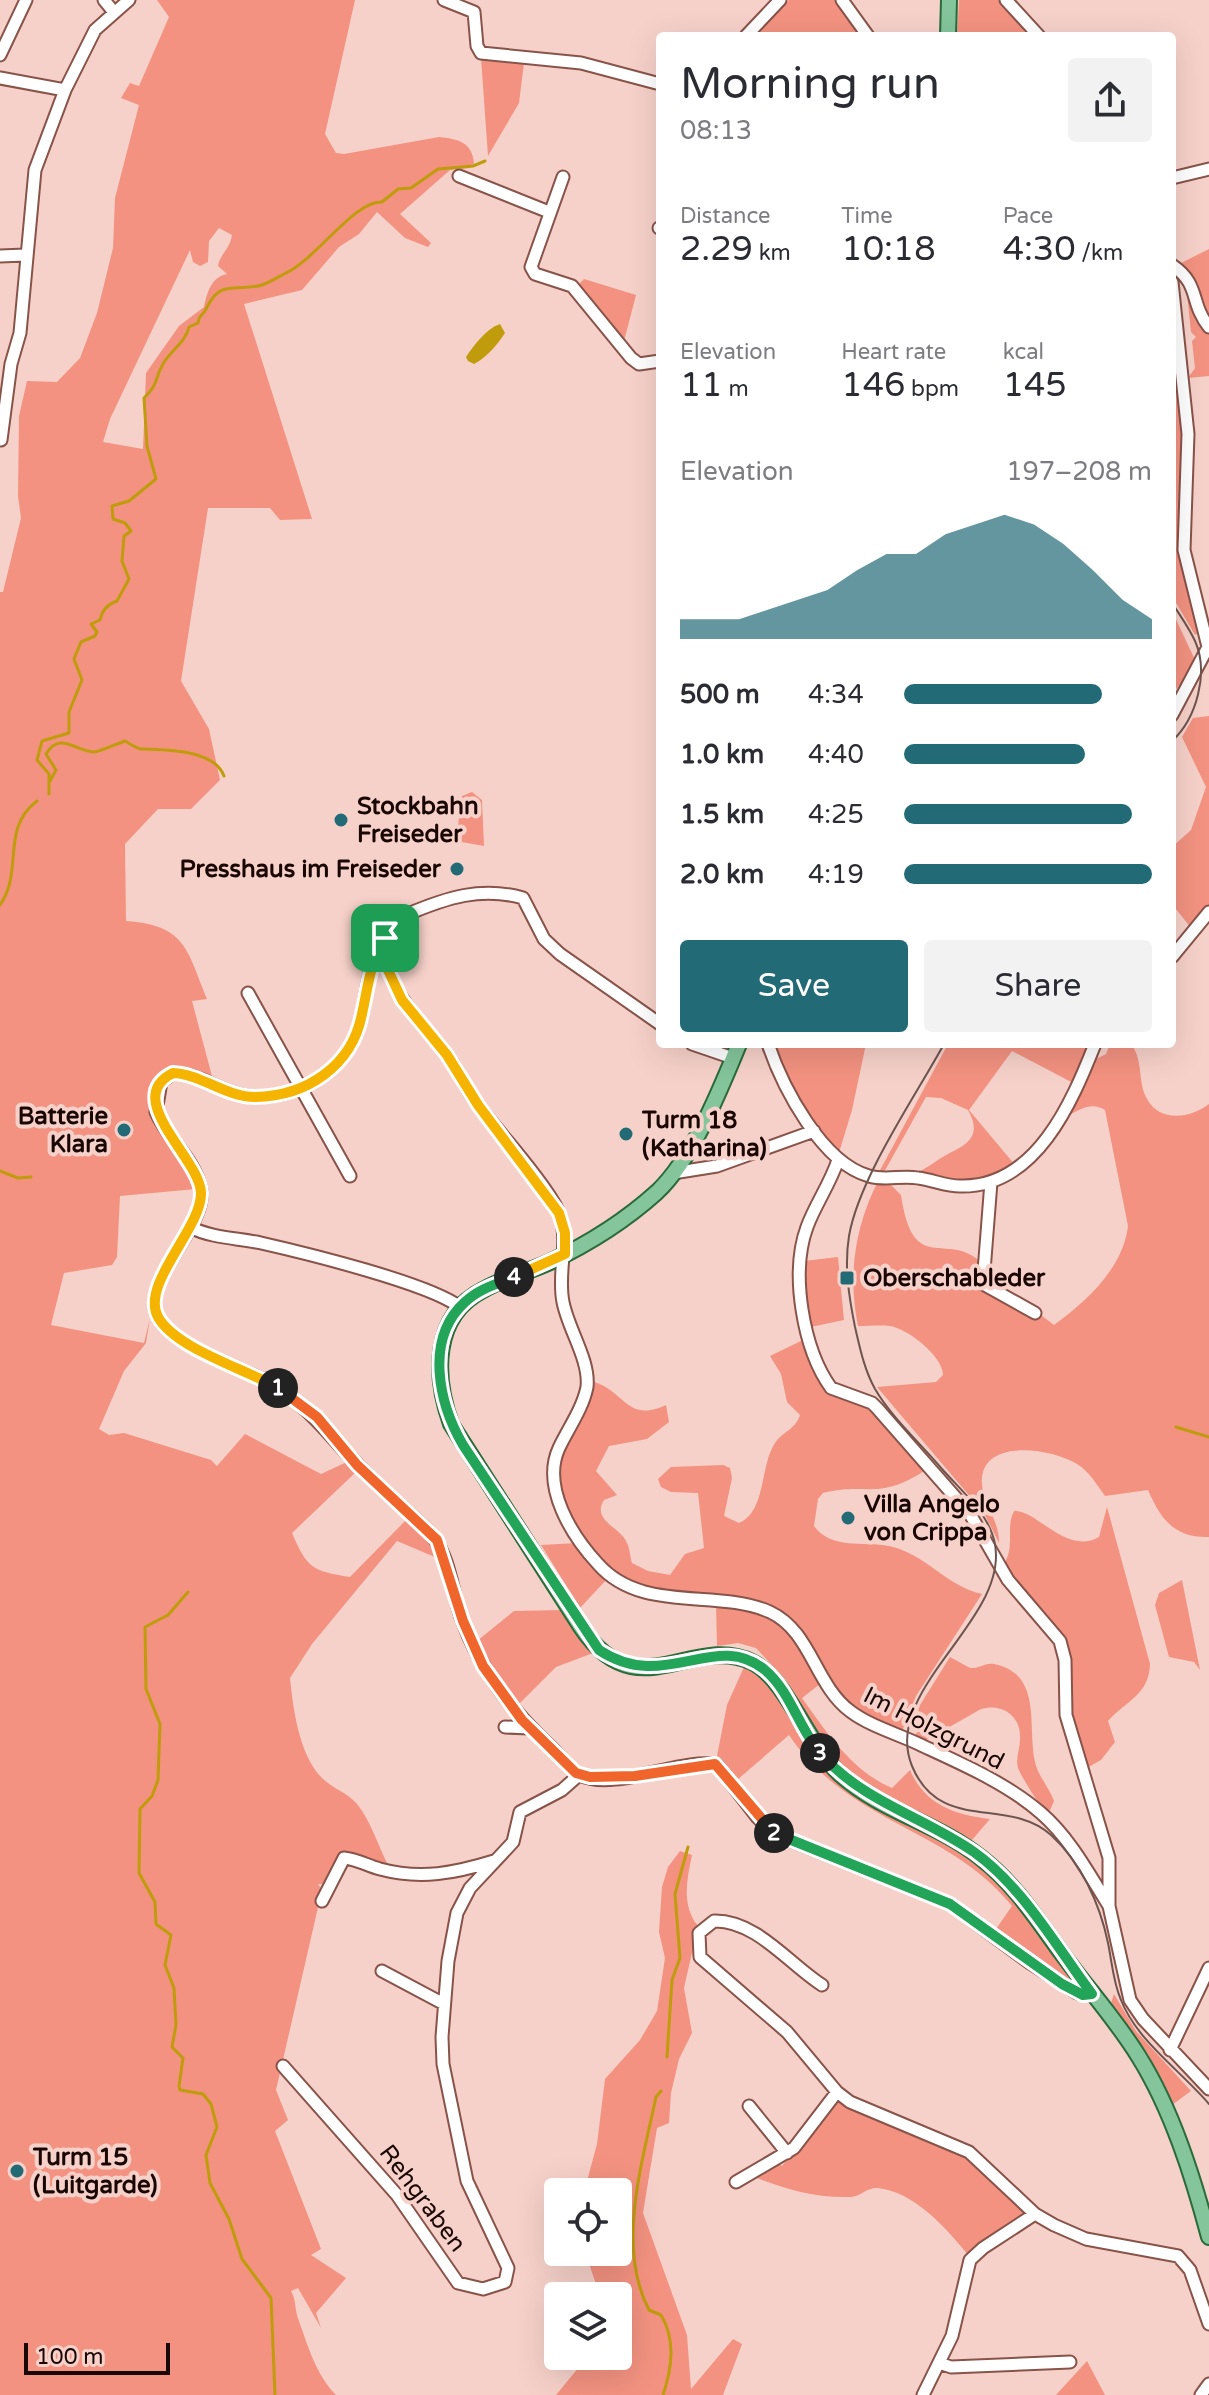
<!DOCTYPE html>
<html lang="en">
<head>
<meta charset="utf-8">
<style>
	:root { --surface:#fff; --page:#f2f2f3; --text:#2b2b33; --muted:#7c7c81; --accent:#226a76 }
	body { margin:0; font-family:"Varela Round",sans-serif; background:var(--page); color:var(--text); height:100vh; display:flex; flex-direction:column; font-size:30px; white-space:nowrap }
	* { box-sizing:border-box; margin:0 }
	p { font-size:26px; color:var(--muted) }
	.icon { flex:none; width:44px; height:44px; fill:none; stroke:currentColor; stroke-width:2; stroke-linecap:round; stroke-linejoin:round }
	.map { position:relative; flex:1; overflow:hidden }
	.panel { position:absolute; left:656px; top:32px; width:520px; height:1016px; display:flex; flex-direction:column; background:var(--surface); border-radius:8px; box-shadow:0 8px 32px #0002 }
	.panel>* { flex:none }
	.tools { position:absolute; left:544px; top:2178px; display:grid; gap:16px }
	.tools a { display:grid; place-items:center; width:88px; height:88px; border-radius:8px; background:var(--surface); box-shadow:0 8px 32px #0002; font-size:40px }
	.scale { position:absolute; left:24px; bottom:20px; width:146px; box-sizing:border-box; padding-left:8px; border:4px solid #1a0704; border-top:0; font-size:22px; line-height:28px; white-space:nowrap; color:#1a0704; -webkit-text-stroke:6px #f6d1c9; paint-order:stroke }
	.pin { position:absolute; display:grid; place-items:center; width:68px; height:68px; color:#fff; margin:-34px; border-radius:16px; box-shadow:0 4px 12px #0006 }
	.km { position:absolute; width:40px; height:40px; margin:-20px; border-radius:50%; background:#222; color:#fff; font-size:22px; line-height:40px; text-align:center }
	.round { display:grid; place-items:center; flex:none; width:84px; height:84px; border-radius:8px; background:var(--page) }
	.head { display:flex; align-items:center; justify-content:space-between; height:136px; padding:0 24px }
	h1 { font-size:44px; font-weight:600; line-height:60px }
	.stats { display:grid; grid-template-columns:repeat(3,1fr); gap:12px; height:136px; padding:8px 24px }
	.stats div { display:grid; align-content:center }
	.stats b { font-size:34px; font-weight:600 }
	.stats small { font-size:22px; font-weight:400 }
	.stats p { font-size:22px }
	.chart { height:224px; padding:16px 24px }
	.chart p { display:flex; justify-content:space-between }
	.chart svg { width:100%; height:144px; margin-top:8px; fill:var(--accent); opacity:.7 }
	.button { display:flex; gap:16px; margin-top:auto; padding:16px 24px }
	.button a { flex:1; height:92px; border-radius:8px; background:var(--accent); color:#fff; font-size:32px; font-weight:600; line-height:92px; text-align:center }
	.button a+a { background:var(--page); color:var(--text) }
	ul { padding:0 24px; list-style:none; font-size:26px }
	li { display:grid; grid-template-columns:128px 96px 1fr; align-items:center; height:60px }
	li i { height:20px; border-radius:10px; background:var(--accent) }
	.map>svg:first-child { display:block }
</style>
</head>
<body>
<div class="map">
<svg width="1209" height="2395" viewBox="0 0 1209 2395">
	<rect width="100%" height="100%" fill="#f6d1c9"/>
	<path fill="#f39281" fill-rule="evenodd" d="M157,0H355L325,134L336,153L344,154L439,137C458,139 472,142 474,163L470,168L450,170L400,214L431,243L428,247L405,238L377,212L359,234L339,247L302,290L244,304L312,519L280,520L270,508H208L181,681L209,729L220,780L191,809H158L125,844L126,921C186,925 187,950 207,999L192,1001L213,1080L168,1070L154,1089L153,1121L184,1156L196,1189L120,1196L117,1257L112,1265L64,1273L51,1325L144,1343L150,1318L146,1343L124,1371L99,1429L109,1435L124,1433L211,1460L217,1466L245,1434L321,1474L349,1461L357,1471L292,1533C307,1568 312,1571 350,1577L407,1519L436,1544L442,1560L397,1541L312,1644L290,1678C293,1708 299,1755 322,1778C333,1789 347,1792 357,1804C371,1821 378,1846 388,1865L339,1852L341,1857L326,1884H318L322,1890L276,2090L288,2120L275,2131L321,2249L311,2255L346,2278L316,2313L321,2328L298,2288L291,2291C297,2302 294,2309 299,2321C308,2347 317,2376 336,2395H0V592H3L21,518L18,496L19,416L27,381L57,382L80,358L97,313L113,248L115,198L139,105L121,98L130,83L139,86L169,17ZM219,228L232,235C230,249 220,254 218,266L227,274C211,277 207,293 204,307L179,326L146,373L143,449L103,442L110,419L190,250L193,262L200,266L208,262L209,241Z
		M789,0H836L861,36H751Z
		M959,0H1001L1032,36H957Z
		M481,58L524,63L519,103L488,156Z
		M1209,249V324L1177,265Z
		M584,279L636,295L623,345L578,285Z
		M1186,284L1209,331V376L1188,378L1195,368L1192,341L1196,337L1191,332Z
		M1178,384L1183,446L1181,562L1202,630L1195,635L1172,596V385Z
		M1172,611L1197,664L1172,694Z
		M1209,716V909L1191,928L1172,904V847L1191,830L1206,787L1182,737L1193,718Z
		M472,792L482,800L484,846L456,841L462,796Z
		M771,1044H866L852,1110L838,1156L789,1085Z
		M948,1044H1092L1075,1084L1012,1051L969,1110L1015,1165C974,1185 958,1184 914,1174C927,1169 936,1160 948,1154C969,1144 982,1135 968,1110L941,1098L926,1097L883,1174H878Z
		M1110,1044H1131C1144,1061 1137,1081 1147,1099C1160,1123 1191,1118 1209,1104V1537C1175,1538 1161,1520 1148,1490L1105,1496C1097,1485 1089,1471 1077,1464C1054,1450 993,1439 983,1472C976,1495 1000,1518 999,1543L984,1513L877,1387L936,1382L943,1375C943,1356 908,1329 890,1326C880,1325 868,1326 858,1326C848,1276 854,1229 878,1181H887L901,1195C913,1278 946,1229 982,1263L979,1290L987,1283L1024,1302L1054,1325C1087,1301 1123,1268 1128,1226L1105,1110C1091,1101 1078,1110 1065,1118L1090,1062L1106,1054Z
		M838,1257L844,1320L806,1328L804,1261Z
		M803,1340L822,1381L872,1408L924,1471C878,1501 867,1482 823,1493L818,1499L814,1526C831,1550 864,1541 889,1546C926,1554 946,1586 982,1594L916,1696L901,1734L855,1712L772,1611L635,1587L595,1559L563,1505L555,1468L590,1381C626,1389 625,1424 666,1405L669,1422L647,1439L609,1446L596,1471L617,1495L604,1500C591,1521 621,1527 627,1543C630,1549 630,1557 632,1563L648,1571L670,1575L685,1554L704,1548L698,1493L671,1492L661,1487L658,1479L671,1467L723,1465L730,1468L732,1478L724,1516L739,1523C766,1512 760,1465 775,1443C782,1432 796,1429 800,1415L787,1402L781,1374L770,1356Z
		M1107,1507L1150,1664C1149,1695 1127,1700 1108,1721L1115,1742L1101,1760L1085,1769L1069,1715L1068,1658L1003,1565C1016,1548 1005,1528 1014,1511C1036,1509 1067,1556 1099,1537Z
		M577,1543L608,1578L580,1608L541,1545Z
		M1182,1580L1200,1670L1194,1662L1169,1657L1155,1605L1159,1593Z
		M716,1604C786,1616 787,1623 820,1684L802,1698C827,1733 852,1771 892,1788L910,1770C925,1805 955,1815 990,1819L972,1840L876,1791L848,1770L825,1746L786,1680L756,1648L738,1643L717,1646Z
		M564,1610L593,1653L556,1667L518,1705L496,1678L477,1641L514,1611Z
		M950,1657L970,1668C979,1669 985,1662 994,1664C1043,1674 1027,1725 1035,1762C1038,1776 1049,1787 1054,1801L1048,1815C1042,1810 1021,1776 1018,1768C1015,1758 1021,1746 1020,1736C1020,1714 1000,1703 981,1709L923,1742L915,1738L922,1713L918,1711L920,1705Z
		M744,1667L767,1681L806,1745L849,1790L978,1862L1008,1892L1078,1987L994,1932L1012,1906C947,1826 851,1826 789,1735L737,1780L717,1756L727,1705Z
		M680,1851L692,1855C687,1879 681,1905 698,1926L684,1988L692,2033L679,2059L671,2093L669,2123L657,2128L643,2213L687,2335L691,2389L733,2339L742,2344L723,2395H556L588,2356H618V2296H600L585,2252H618V2192H584L597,2144L605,2079L640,2040L657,2011L665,1958L659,1932L662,1887L668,1867Z
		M1114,1994L1136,2031L1191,2091L1172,2105L1169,2101L1148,2054L1111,2003Z
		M838,2099L878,2120L960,2150L1027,2214L969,2256C947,2229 914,2191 877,2188C867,2187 861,2197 849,2197C814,2198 786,2189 754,2177L778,2163L782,2166L830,2105Z
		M1087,2361L1105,2395H1056Z"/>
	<path fill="#c09b0c" d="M500,324L505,333C497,345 487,357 474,364L468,361L466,357C474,345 486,329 500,324Z"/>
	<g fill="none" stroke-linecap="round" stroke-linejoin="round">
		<path stroke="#c09b0c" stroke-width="3" d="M50,781L56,770L46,754C60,731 75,751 94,752C99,752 119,743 125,741C131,744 137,749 142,749C166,750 214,749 224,776
			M49,794V774L37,760L42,741L69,733V712L82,680L74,659L81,642L95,636L97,632L91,624L100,620C102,610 108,604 117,601L129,579L122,561L124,536L131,531L125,523L113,519L112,506L129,501L156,479L147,446L144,398C160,382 154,379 163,364C171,350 186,342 189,327L198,323C199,314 203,316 206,309C220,280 232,291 258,286C266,285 278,277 286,273C314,261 356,199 382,202L398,189L411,188L438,169L473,166L485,161
			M0,905C24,871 0,829 37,801
			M0,1171L18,1178L31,1177
			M1176,1427L1209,1437
			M188,1592L168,1615L145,1627L146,1689L160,1724L158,1780L152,1796L140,1809L139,1873L155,1902L156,1924L171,1935L165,1965L174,1988L176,2025L172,2047L183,2058L179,2086L180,2090L203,2094L211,2104L217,2127L206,2155L210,2183L229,2219L242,2259L271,2298L275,2395
			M667,2057L672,1980L680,1958L675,1894L688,1847
			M661,2091L656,2097C642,2164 616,2247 649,2310L661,2315C676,2340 672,2368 663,2395"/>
		<defs>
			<path id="minor" d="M104,0L113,11
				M444,0L474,12L477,46L481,53L581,63L660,84
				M842,0L868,36
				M1006,0L1039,36
				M746,36L780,0
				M0,55L26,0
				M0,78L65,90
				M459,176L549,212
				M563,177L531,267L535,274L572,286L631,358L639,364L660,361
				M1172,178L1209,169
				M659,228H660
				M0,256L25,255
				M1172,265C1201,285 1189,302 1209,327
				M1172,282L1188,434L1184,550L1208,647L1172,715
				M1,440L11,364L20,333L35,170L65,90L95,30L129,0
				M385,939C383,989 418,1018 447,1055C459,1071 466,1090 479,1106C503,1138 533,1168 554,1203C574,1236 556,1267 563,1302C568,1329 590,1360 587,1387C583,1408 568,1429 559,1448C541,1487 572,1536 598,1564C642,1614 716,1588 770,1612C811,1631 815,1685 850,1711C871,1727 899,1734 923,1746C962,1764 1008,1784 1041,1813C1070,1838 1089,1874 1109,1906
				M1172,957L1209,912
				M248,993L350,1176
				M660,1024L560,954L544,939L523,898C481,886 446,898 408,914L401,913C392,926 381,940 375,955C368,975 366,995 362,1015C351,1067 306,1097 254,1097C226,1096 201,1073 173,1073L161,1082L156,1112C168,1140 195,1158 201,1190C207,1224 145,1277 156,1313C166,1344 239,1366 267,1382C309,1405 327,1434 360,1467C381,1489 404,1508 426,1529C450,1551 451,1588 461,1617C480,1671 513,1712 554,1750C562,1758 570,1770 580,1775C614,1792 684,1757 717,1765L757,1817L775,1834L950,1904L1030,1963L1077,1993L1092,1994
				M692,1044L733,1058
				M768,1044C783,1088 822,1163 869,1176C885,1181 902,1175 918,1178C933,1180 946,1186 960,1186C1036,1188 1072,1102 1095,1044
				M838,1160C830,1184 815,1205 807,1227C790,1273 803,1349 831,1388L872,1403L877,1408L970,1514L1008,1580L1060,1641L1065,1660L1066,1715L1109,1858V1906L1130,2000L1143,2019L1209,2089
				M673,1173L717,1166L814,1131
				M991,1182L983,1284L1035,1313
				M190,1227C211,1238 238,1238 261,1243C305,1253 428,1283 460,1307
				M505,1727L530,1728
				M322,1901L344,1858C357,1859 368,1866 380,1869C421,1880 455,1873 494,1861
				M382,1971L444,2004
				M822,1985C789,1964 756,1920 714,1921L699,1933L700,1957L787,2032L837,2092L850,2102L969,2152L1035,2214L1054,2225L1086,2239L1178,2256L1190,2270L1209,2324
				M1170,2050L1209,1968
				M283,2066L397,2195L458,2283L483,2289L505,2282L508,2268L467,2181L443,2064L442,2037L448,1961L457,1913L470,1888L513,1842L520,1812L562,1790L579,1775
				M749,2106L787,2153
				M736,2182L794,2148L837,2092
				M939,2363L951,2367L1070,2362
				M923,2395L952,2336L970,2260L983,2248L1035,2214
				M1201,2395L1209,2384"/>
			<path id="major" d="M948,36L949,0
				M739,1044C720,1090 693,1158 657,1192C626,1220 588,1244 550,1262C528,1272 504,1278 483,1290C432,1316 434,1376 451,1424L581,1627C637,1711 692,1633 752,1662C788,1680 807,1745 841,1775C882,1812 938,1823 981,1858C1015,1884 1038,1921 1063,1955C1088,1989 1117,2021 1139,2057C1172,2110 1193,2177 1209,2237"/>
		</defs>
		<use href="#minor" stroke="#885349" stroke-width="15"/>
		<use href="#major" stroke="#2a6a3b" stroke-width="18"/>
		<use href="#minor" stroke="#fff" stroke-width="11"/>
		<use href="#major" stroke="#84c59b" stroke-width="14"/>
		<path stroke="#6e544f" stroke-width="2" d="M1172,603C1180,615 1189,628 1195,641C1209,672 1197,718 1172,741
			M944,1044C915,1097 859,1178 849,1236C844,1267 849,1297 855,1327C860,1348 864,1369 875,1389C892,1418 920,1443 942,1469C964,1494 996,1519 996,1555C997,1627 882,1693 912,1766C940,1834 1008,1796 1051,1835C1081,1862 1100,1904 1108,1943C1112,1962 1113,1982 1121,2000C1137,2041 1181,2071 1209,2104"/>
	</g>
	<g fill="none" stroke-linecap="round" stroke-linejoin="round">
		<defs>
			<path id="split-1" d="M278,1388C246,1369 176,1349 158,1317C140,1284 202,1228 201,1193C200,1158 121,1099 173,1073C201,1074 226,1097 255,1097C307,1096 352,1066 362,1014C368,987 370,962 385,938"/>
			<path id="split-2" d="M278,1388L317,1417L357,1465L437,1540L463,1621L483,1666L522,1720L576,1773L590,1777L635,1776L715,1764L774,1833"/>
			<path id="split-3" d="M774,1833L950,1904L1062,1984L1083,1995L1092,1994C1056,1946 1023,1887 974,1852C922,1816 863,1802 820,1753"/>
			<path id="split-4" d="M514,1277C496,1284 479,1289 465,1302C424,1339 439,1404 463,1445L599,1650C665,1694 715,1629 765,1670C790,1691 799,1728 820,1753"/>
			<path id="split-5" d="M385,938L387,968L402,1000L447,1055L478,1105L559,1213L565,1233V1254L514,1277"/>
		</defs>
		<use href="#split-1" stroke="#fff" stroke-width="16"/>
		<use href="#split-2" stroke="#fff" stroke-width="16"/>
		<use href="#split-3" stroke="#fff" stroke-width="16"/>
		<use href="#split-4" stroke="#fff" stroke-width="16"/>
		<use href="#split-5" stroke="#fff" stroke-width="16"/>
		<use href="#split-1" stroke="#f5b400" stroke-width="10"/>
		<use href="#split-2" stroke="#f0652b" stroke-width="10"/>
		<use href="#split-3" stroke="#22a559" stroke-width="10"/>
		<use href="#split-4" stroke="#22a559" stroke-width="10"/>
		<use href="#split-5" stroke="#f5b400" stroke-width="10"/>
	</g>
	<g fill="#226a76" stroke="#f6d1c9" stroke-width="3">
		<circle cx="341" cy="820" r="8"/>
		<circle cx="457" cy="869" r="8"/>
		<circle cx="124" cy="1130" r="8"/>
		<circle cx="626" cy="1134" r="8"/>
		<rect x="839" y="1270" width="16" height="16" rx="4"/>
		<circle cx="848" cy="1518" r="8"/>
		<circle cx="17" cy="2171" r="8"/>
	</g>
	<g text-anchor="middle" stroke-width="8" stroke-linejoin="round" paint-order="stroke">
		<g font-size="24" font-weight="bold" fill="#1a0704" stroke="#f6d1c9" text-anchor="start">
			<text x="357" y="814">Stockbahn<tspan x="357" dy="28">Freiseder</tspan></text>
			<text x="441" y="877" text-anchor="end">Presshaus im Freiseder</text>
			<text x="108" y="1124" text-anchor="end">Batterie<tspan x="108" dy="28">Klara</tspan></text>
			<text x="642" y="1128">Turm 18<tspan x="642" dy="28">(Katharina)</tspan></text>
			<text x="863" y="1286">Oberschableder</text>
			<text x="864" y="1512">Villa Angelo<tspan x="864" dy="28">von Crippa</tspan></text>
			<text x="33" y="2165">Turm 15<tspan x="33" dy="28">(Luitgarde)</tspan></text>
		</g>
		<g font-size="24" fill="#1a0704" stroke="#f6d1c9">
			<text transform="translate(934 1728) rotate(27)" y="8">Im Holzgrund</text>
			<text transform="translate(423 2198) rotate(53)" y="8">Rehgraben</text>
		</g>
	</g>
</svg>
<div class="tools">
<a><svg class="icon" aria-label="locate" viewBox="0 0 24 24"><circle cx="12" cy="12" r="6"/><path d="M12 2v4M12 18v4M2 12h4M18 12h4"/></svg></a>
<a><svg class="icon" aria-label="layers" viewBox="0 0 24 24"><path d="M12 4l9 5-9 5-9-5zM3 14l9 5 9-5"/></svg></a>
</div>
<div class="scale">100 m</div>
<div class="pin" style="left:385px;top:938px;background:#1e9e55"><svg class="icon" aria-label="arrive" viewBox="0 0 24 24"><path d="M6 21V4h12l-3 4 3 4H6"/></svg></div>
<b class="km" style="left:278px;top:1388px">1</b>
<b class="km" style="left:774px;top:1833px">2</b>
<b class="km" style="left:820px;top:1753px">3</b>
<b class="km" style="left:514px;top:1277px">4</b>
<section class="panel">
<div class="head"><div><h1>Morning run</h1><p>08:13</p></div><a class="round"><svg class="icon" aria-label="share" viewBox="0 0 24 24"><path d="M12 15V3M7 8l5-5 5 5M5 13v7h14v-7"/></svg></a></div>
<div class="stats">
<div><p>Distance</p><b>2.29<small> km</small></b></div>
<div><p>Time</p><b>10:18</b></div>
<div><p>Pace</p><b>4:30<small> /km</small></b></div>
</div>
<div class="stats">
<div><p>Elevation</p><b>11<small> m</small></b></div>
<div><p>Heart rate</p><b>146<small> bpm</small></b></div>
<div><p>kcal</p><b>145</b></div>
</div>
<div class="chart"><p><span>Elevation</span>197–208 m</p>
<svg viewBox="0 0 160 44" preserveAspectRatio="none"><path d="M0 44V38L10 38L20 38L30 35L40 32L50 29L60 23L70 18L80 18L90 12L100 9L110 6L120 9L130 15L140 23L150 32L160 38V44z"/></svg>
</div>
<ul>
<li><b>500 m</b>4:34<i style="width:80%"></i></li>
<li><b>1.0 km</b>4:40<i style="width:73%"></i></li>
<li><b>1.5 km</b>4:25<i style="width:92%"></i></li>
<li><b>2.0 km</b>4:19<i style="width:100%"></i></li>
</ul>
<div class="button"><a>Save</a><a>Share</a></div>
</section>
</div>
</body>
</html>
